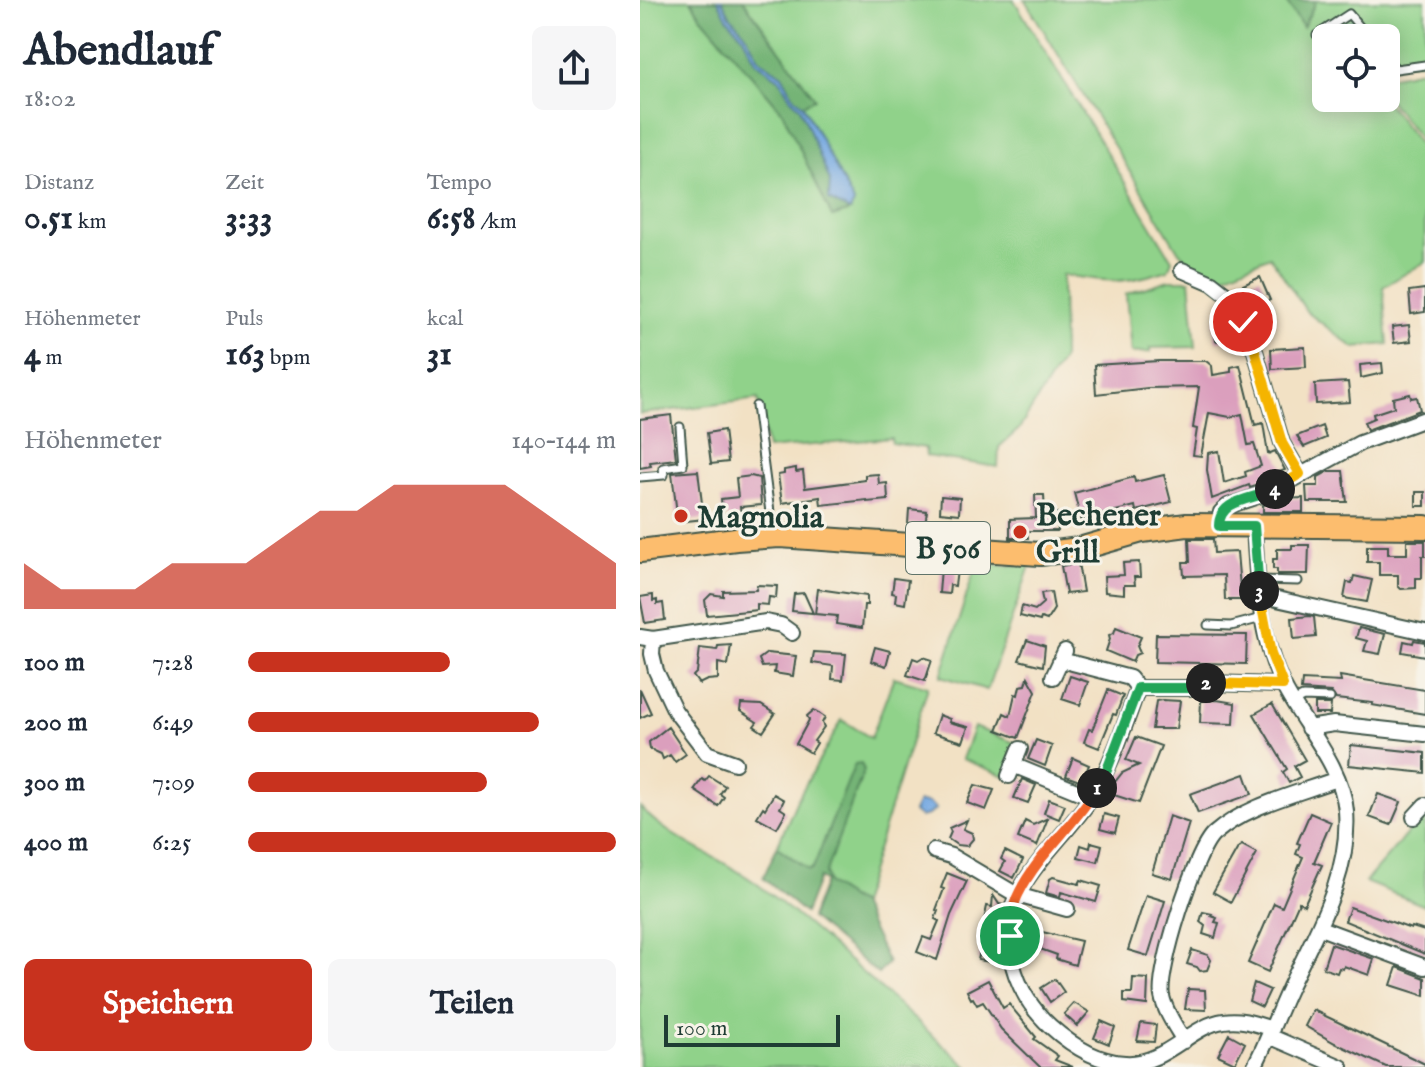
<!DOCTYPE html>
<html lang="de">
<head>
<meta charset="utf-8">
<style>
	:root { --surface:#fff; --page:#f6f6f7; --text:#1f2937; --muted:#747a83; --accent:#c8321e }
	body { margin:0; font-family:"IM FELL English",serif; background:var(--page); color:var(--text); height:100vh; display:flex; flex-direction:column; font-size:30px; white-space:nowrap }
	* { box-sizing:border-box; margin:0 }
	p { font-size:26px; color:var(--muted) }
	.icon { flex:none; width:44px; height:44px; fill:none; stroke:currentColor; stroke-width:2; stroke-linecap:round; stroke-linejoin:round }
	.map { position:relative; flex:1; overflow:hidden }
	.drawer { display:flex; flex-direction:column; background:var(--surface); width:640px }
	.drawer>* { flex:none }
	.fabs { position:absolute; left:672px; top:24px; display:grid; gap:16px }
	.fabs a { display:grid; place-items:center; width:88px; height:88px; border-radius:12px; background:var(--surface); box-shadow:0 4px 20px #0003; font-size:40px }
	.scale { position:absolute; left:24px; bottom:20px; width:176px; box-sizing:border-box; padding-left:8px; border:4px solid #1f3d34; border-top:0; font-size:22px; line-height:28px; white-space:nowrap; color:#1f3d34; -webkit-text-stroke:6px #f7f3e8; paint-order:stroke }
	.pin { position:absolute; display:grid; place-items:center; width:68px; height:68px; color:#fff; margin:-34px; border:4px solid #fff; border-radius:50%; box-shadow:0 2px 8px #0007 }
	.km { position:absolute; width:40px; height:40px; margin:-20px; border-radius:50%; background:#222; color:#fff; font-size:22px; line-height:40px; text-align:center }
	.round { display:grid; place-items:center; flex:none; width:84px; height:84px; border-radius:12px; background:var(--page) }
	.headline { display:flex; align-items:center; justify-content:space-between; height:136px; padding:0 24px }
	h1 { font-size:44px; font-weight:700; line-height:60px }
	.figures { display:grid; grid-template-columns:repeat(3,1fr); gap:12px; height:136px; padding:8px 24px }
	.figures div { display:grid; align-content:center }
	.figures b { font-size:34px; font-weight:700 }
	.figures small { font-size:22px; font-weight:400 }
	.figures p { font-size:22px }
	.chart { height:224px; padding:16px 24px }
	.chart p { display:flex; justify-content:space-between }
	.chart svg { width:100%; height:144px; margin-top:8px; fill:var(--accent); opacity:.7 }
	.primary-button { display:flex; gap:16px; margin-top:auto; padding:16px 24px }
	.primary-button a { flex:1; height:92px; border-radius:12px; background:var(--accent); color:#fff; font-size:32px; font-weight:700; line-height:92px; text-align:center }
	.primary-button a+a { background:var(--page); color:var(--text) }
	ul { padding:0 24px; list-style:none; font-size:26px }
	li { display:grid; grid-template-columns:128px 96px 1fr; align-items:center; height:60px }
	li i { height:20px; border-radius:10px; background:var(--accent) }
	main { display:flex; flex:1; min-height:0 }
	.map>svg:first-child { display:block }
</style>
</head>
<body>
<main>
<section class="drawer">
<div class="headline"><div><h1>Abendlauf</h1><p>18:02</p></div><a class="round"><svg class="icon" aria-label="share" viewBox="0 0 24 24"><path d="M12 15V3M7 8l5-5 5 5M5 13v7h14v-7"/></svg></a></div>
<div class="figures">
<div><p>Distanz</p><b>0.51<small> km</small></b></div>
<div><p>Zeit</p><b>3:33</b></div>
<div><p>Tempo</p><b>6:58<small> /km</small></b></div>
</div>
<div class="figures">
<div><p>Höhenmeter</p><b>4<small> m</small></b></div>
<div><p>Puls</p><b>163<small> bpm</small></b></div>
<div><p>kcal</p><b>31</b></div>
</div>
<div class="chart"><p><span>Höhenmeter</span>140–144 m</p>
<svg viewBox="0 0 160 44" preserveAspectRatio="none"><path d="M0 44V30L10 38L20 38L30 38L40 30L50 30L60 30L70 22L80 14L90 14L100 6L110 6L120 6L130 6L140 14L150 22L160 30V44z"/></svg>
</div>
<ul>
<li><b>100 m</b>7:28<i style="width:55%"></i></li>
<li><b>200 m</b>6:49<i style="width:79%"></i></li>
<li><b>300 m</b>7:09<i style="width:65%"></i></li>
<li><b>400 m</b>6:25<i style="width:100%"></i></li>
</ul>
<div class="primary-button"><a>Speichern</a><a>Teilen</a></div>
</section>
<div class="map">
<svg width="785" height="1067" viewBox="0 0 785 1067">
	<rect width="100%" height="100%" fill="#f7f3e8"/>
	<filter id="ink" filterUnits="userSpaceOnUse"><feTurbulence type="fractalNoise" baseFrequency=".0125" numOctaves="2"/><feDisplacementMap in="SourceGraphic" scale="16" xChannelSelector="R" yChannelSelector="G"/><feConvolveMatrix kernelMatrix="1 2 1 2 8 2 1 2 1" color-interpolation-filters="sRGB"/></filter>
	<filter id="wash" filterUnits="userSpaceOnUse"><feTurbulence type="fractalNoise" baseFrequency=".006" numOctaves="4" result="noise"/><feDisplacementMap in="SourceGraphic" scale="32" xChannelSelector="R" yChannelSelector="G"/><feGaussianBlur stdDeviation="1.8" result="paint"/><feColorMatrix in="noise" values="0 0 0 0 0 0 0 0 0 0 0 0 0 0 0 0 0 1.4 0 .05"/><feComposite in="paint" operator="in"/></filter>
	<g filter="url(#wash)">
		<rect width="100%" height="100%" fill="#f2e1c4"/>
		<path fill="#90d28a" stroke="#58885f" stroke-width="2" d="M0,0H51L60,15L142,111L193,217L210,211L214,203L163,105L174,97L103,0H374L532,260L528,270C482,285 470,282 422,275L423,358L379,429L359,447L358,467L286,456L285,448L252,443L251,438L127,449L118,399L0,414Z
			M385,0H645L663,27L676,1L785,0V61L760,63L752,56L749,77L785,69V146L746,96V38H726L714,22L678,41L686,53V98H743L785,152V262L743,287L748,344L713,347L667,312L630,256L576,279L551,264L539,252Z
			M529,280H550L556,347L510,348V352L491,353L486,294Z
			M337,562L366,566L391,563L347,690L301,676Z
			M254,677L288,687L220,905L188,884L185,871L224,770L173,868L169,870L137,847L157,800L202,720L231,738Z
			M334,727L378,744L365,776L322,759Z
			M0,807C33,843 83,857 121,887C193,943 259,1007 328,1067H0Z
			M783,815L785,816V906L725,882Z"/>
		<path fill="#74b476" stroke="#4a7855" stroke-width="2" d="M51,0H78L87,18L102,35L116,62L139,78L151,99L160,107L190,181L189,200L210,211L192,217L142,111L60,15Z
			M82,0H103L175,98L163,105L154,97L142,75L119,59L105,33L90,16Z
			M645,0L676,1L663,27Z
			M221,763L224,770L185,874L188,884L220,905L248,963L238,974L171,918L185,881L179,878L165,913L123,878L137,847L169,870L173,868L215,764Z"/>
		<path fill="#76a9e2" stroke="#4a738b" stroke-width="2" d="M78,0H82L90,16L105,33L119,59L142,75L154,97L163,105L214,203L210,211L189,200L190,181L160,107L151,99L139,78L116,62L102,35L87,18Z
			M712,20L726,38H686V53L678,41Z
			M278,802L289,803L296,809L288,815L280,817L273,812Z"/>
		<g id="blocks">
			<path fill="#db9fbd" d="M620,277L630,300L615,307L603,285Z
				M785,289V312L771,314L769,291Z
				M584,318L585,324L591,323L593,339L576,341L574,320Z
				M769,325L771,341L754,343L752,327Z
				M665,347L666,367L632,369L631,349Z
				M519,361H566L572,366L573,375L591,372V367L600,365L615,425L623,423L628,454L635,451L645,470L618,479L619,485L610,488L609,485L572,499L567,470L568,453L579,451L584,483L606,476L605,472L621,466L614,444L608,445L602,414L590,417L569,413L561,456L553,455L557,429L553,428L559,387L508,388L456,394L454,365Z
				M742,363L743,373L721,378L720,365Z
				M708,382L710,402L676,404L675,384Z
				M770,394L771,398L777,397L780,410L727,430L724,422L734,418L733,414L754,407L753,398Z
				M31,415L36,459L10,462L11,466L0,468V419Z
				M682,426L686,438L664,447L657,436Z
				M84,430L88,462L71,464L67,433Z
				M156,468V472L163,471L165,488L225,480V475L238,474L239,484L247,483L248,500L227,502V500L181,505L180,497L142,503L138,475L144,474V470Z
				M58,471L64,519L38,522L32,473Z
				M689,471H703L707,502H667L666,486H678V477Z
				M524,475L531,502L496,511L495,506L441,520L434,493L494,477L495,482Z
				M111,476L119,478L121,505L100,507L101,515L92,520L88,516L83,517L81,499L98,497L96,478Z
				M776,492H785V506H776Z
				M395,495H404L405,514L417,513L418,531H387L388,538H370V519L396,518Z
				M301,496L320,498L319,514L300,512Z
				M663,498V512H623V505L642,501V499Z
				M269,509L287,511L285,525L268,524Z
				M335,523L349,524L348,536L334,535Z
				M549,539H573L574,553L597,552L601,600H585L584,575L544,576L543,562H550Z
				M767,541H785V556H782V578H776V588L761,589L758,586V575H739V562H727V546H748V554H767Z
				M652,545H669L668,574H637V569H633V559H637V549H652Z
				M499,562L500,577H494L495,585H484V594L465,592L464,576L484,575L483,563Z
				M438,563L443,592L426,594L421,566Z
				M301,568L317,570L315,586L310,585L309,594L299,593Z
				M714,576L732,580L727,602L704,598L707,582L712,583Z
				M254,578L268,580L265,604L255,602L256,594L252,593Z
				M117,585L137,586L136,598L129,597L128,605L117,604V610L67,615L65,600L71,594L83,596V591L116,590Z
				M178,589L227,596V605H224L222,628L196,624L197,616L175,614Z
				M411,592L414,609L407,620L401,618L400,621L380,616L382,606L395,610L403,603L401,593Z
				M164,593L173,613L152,611L154,594Z
				M13,595V601L17,600V604L23,603L25,620L5,623L0,597Z
				M669,616L674,617L676,637L654,639L652,618Z
				M476,627L501,637L497,646L500,653L495,655L492,662L466,651L470,639L469,635L474,633Z
				M719,628L745,634L740,654L724,651L727,641L716,638Z
				M516,634L607,635L606,664L515,662Z
				M387,640L405,646L403,666L379,660Z
				M774,640L785,642V656L762,652L764,641L773,643Z
				M91,645L88,665L78,663V679L67,680L59,684L53,676L57,672L60,648L77,650L78,646Z
				M235,647L250,651L246,666L231,661Z
				M174,652L206,654L203,680L192,679L193,666L172,663Z
				M127,653L156,656L153,676L134,673L135,666L122,667L119,659Z
				M283,657L292,660L285,681L267,675L273,658L278,660Z
				M430,676L448,682L440,705L422,699Z
				M700,676L785,690V714L732,705L733,703L696,699L691,692L661,690L662,680L701,682Z
				M388,677L396,691L378,738L357,730L364,713L370,716L375,694L378,695L380,686L386,685Z
				M0,689L11,713L0,718Z
				M468,690L483,696L476,715L473,714L459,748L444,742L449,729L452,730Z
				M522,700L540,701L536,729H512L516,701Z
				M577,700L595,703L594,724L560,723L561,701Z
				M101,704L121,705L135,714L123,732L114,726L117,722L100,711Z
				M632,704L665,760L654,766L660,777L649,783L643,772L647,769L614,714Z
				M675,704H691L690,714H675Z
				M174,710L185,717L182,723L184,727L174,741L177,743L171,753L156,744L169,720L167,716Z
				M299,715L310,719L309,722L328,727L323,742L293,733Z
				M28,727L46,754L35,762L30,755L23,759L21,754L10,749L9,742Z
				M496,737L521,746L499,803L474,795L475,782L482,773L499,765L486,760Z
				M396,740L412,746L405,766L388,759Z
				M711,745L785,753V773L709,765Z
				M433,758L449,765L442,782L426,776Z
				M605,774L612,794L558,813L550,794Z
				M69,776L85,786L80,794L84,797L78,806L54,790L62,779L65,781Z
				M382,779L396,785L388,803L374,798Z
				M335,785L354,790L346,810L327,803Z
				M134,794L144,800L140,808L146,812L137,828L117,817L123,807L125,809Z
				M738,794L761,802L751,825L729,817Z
				M409,799L425,805L419,819L404,813Z
				M670,813L691,822L674,862L682,865L664,905L659,902L628,972L608,963L634,903L642,907L663,857L656,854L660,844L657,843Z
				M464,814L479,818L475,833L460,829Z
				M529,816L549,823L532,879L512,873Z
				M408,818L397,846L378,838L385,821L393,825Z
				M327,820L323,829L332,833L333,839L327,846L317,845L308,839L311,832L309,828Z
				M451,842L462,845L458,862L438,857L441,845L450,848Z
				M602,845L617,853L591,902L573,892L598,848Z
				M365,851L383,860L374,878L360,871L365,862L361,859Z
				M307,873L327,881L311,915L297,960L277,952L283,937L291,940L299,921L295,919L298,911L296,910L304,889L301,888Z
				M413,877L439,884L441,880L461,886L456,902L421,892L420,897L406,893L410,879Z
				M353,895L359,904L363,905L359,924L344,921L347,906L352,907Z
				M506,895L525,901L508,956L488,950Z
				M710,907L771,929L772,927L785,931V954L705,921Z
				M563,912L572,914L571,916L577,918L575,922L579,923L575,938L563,934L565,926L560,922Z
				M386,924L399,927L398,931L441,941L435,965L416,959L417,955L380,942Z
				M343,939L356,941L359,945L357,963L338,960Z
				M691,944L734,959L729,975L704,966L703,969L699,968L697,973L683,968Z
				M552,950L568,955L571,960L567,970L560,971L557,967L547,964Z
				M757,967L785,978V996L751,985Z
				M493,978L508,979L507,1005L484,1002V993H492Z
				M415,979L424,992L410,1002L401,988Z
				M348,980L363,1008L369,1004L396,1037L394,1039L418,1056L415,1060L433,1067H400L361,1029L343,1002L337,1005L333,998L331,999L327,991Z
				M614,983L630,990L622,1007L609,1001Z
				M548,989L565,990L566,1010L545,1009Z
				M434,1003L449,1012L437,1026L424,1014Z
				M673,1010L785,1064V1067H746L695,1043L665,1026Z
				M461,1021L475,1027L469,1044L454,1038Z
				M501,1023L516,1025L514,1042L497,1041Z
				M589,1034L605,1043L595,1063L578,1055Z"/>
		</g>
	</g>
	<g filter="url(#ink)">
		<use href="#blocks" fill-opacity="0" stroke="#3f564a" stroke-width="2"/>
		<g fill="none" stroke-linecap="round" stroke-linejoin="round">
			<defs>
				<path id="service" d="M677,35L709,14L729,38
					M746,58L756,69L785,65
					M116,406L133,535
					M0,477L24,475L23,468L43,465L40,427
					M618,580L658,581
					M568,625L591,626L622,618
					M653,702L663,697L690,698"/>
				<path id="minor" d="M542,270L572,283L590,297L615,351L642,443L660,474
					M579,526L581,512L588,506L630,492L720,443L785,419
					M614,526C617,580 619,637 644,687C664,726 702,765 706,811C711,875 675,933 649,989C637,1015 627,1042 614,1067
					M619,595L785,632
					M0,637L13,639L126,622L141,625L152,633
					M13,639L12,654L16,671L35,711L67,753L95,763
					M421,660L490,678L498,688
					M413,677L425,651
					M668,728L694,724L785,734
					M373,765L451,797
					M369,776L380,749
					M774,817L785,805
					M294,851L311,856L377,895L427,909
					M680,928L785,967
					M632,1029C616,1024 601,1018 584,1021C551,1025 524,1066 485,1063C457,1062 430,1044 410,1026C375,994 355,936 379,892C399,856 431,829 453,795C473,762 485,724 498,688H549L567,683L643,685
					M629,1036L701,1067
					M544,1041C536,1027 525,1012 522,996C517,972 555,850 574,834C607,805 657,794 697,779"/>
				<path id="primary" d="M0,551L96,539L140,536L400,554L439,549L502,531L547,525L785,527"/>
			</defs>
			<use href="#service" stroke="#3f564a" stroke-width="11"/>
			<use href="#minor" stroke="#3f564a" stroke-width="18"/>
			<use href="#primary" stroke="#3f564a" stroke-width="26"/>
			<use href="#service" stroke="#fff" stroke-width="7"/>
			<use href="#minor" stroke="#fff" stroke-width="14"/>
			<use href="#primary" stroke="#fcbd6e" stroke-width="22"/>
		</g>
	</g>
	<g fill="none" stroke-linecap="round" stroke-linejoin="round" filter="url(#ink)">
		<defs>
			<path id="split-1" d="M370,936C371,922 372,906 379,893C398,854 435,825 457,788"/>
			<path id="split-2" d="M457,788L467,770L498,688H549L566,683"/>
			<path id="split-3" d="M566,683L643,685L631,654L619,591"/>
			<path id="split-4" d="M619,591L614,526H579C579,498 615,500 635,489"/>
			<path id="split-5" d="M603,322L615,351L642,443L660,474L635,489"/>
		</defs>
		<use href="#split-1" stroke="#fff" stroke-width="16"/>
		<use href="#split-2" stroke="#fff" stroke-width="16"/>
		<use href="#split-3" stroke="#fff" stroke-width="16"/>
		<use href="#split-4" stroke="#fff" stroke-width="16"/>
		<use href="#split-5" stroke="#fff" stroke-width="16"/>
		<use href="#split-1" stroke="#f0652b" stroke-width="10"/>
		<use href="#split-2" stroke="#22a559" stroke-width="10"/>
		<use href="#split-3" stroke="#f5b400" stroke-width="10"/>
		<use href="#split-4" stroke="#22a559" stroke-width="10"/>
		<use href="#split-5" stroke="#f5b400" stroke-width="10"/>
	</g>
	<g fill="#c8321e" stroke="#f7f3e8" stroke-width="3">
		<circle cx="41" cy="516" r="8"/>
		<circle cx="380" cy="532" r="8"/>
	</g>
	<g text-anchor="middle" stroke-width="6" stroke-linejoin="round" paint-order="stroke">
		<rect fill="#f7f3e8" stroke="#60746a" stroke-width="2" x="266" y="522" width="84" height="52" rx="6"/>
		<g font-size="30" font-weight="bold" fill="#1f3d34">
			<text x="308" y="558">B 506</text>
		</g>
		<g font-size="32" font-weight="bold" fill="#1f3d34" stroke="#f7f3e8" text-anchor="start">
			<text x="396" y="525">Bechener<tspan x="396" dy="37">Grill</tspan></text>
			<text x="57" y="527">Magnolia</text>
		</g>
	</g>
</svg>
<div class="fabs">
<a><svg class="icon" aria-label="locate" viewBox="0 0 24 24"><circle cx="12" cy="12" r="6"/><path d="M12 2v4M12 18v4M2 12h4M18 12h4"/></svg></a>
</div>
<div class="scale">100 m</div>
<div class="pin" style="left:370px;top:936px;background:#1e9e55"><svg class="icon" aria-label="arrive" viewBox="0 0 24 24"><path d="M6 21V4h12l-3 4 3 4H6"/></svg></div>
<div class="pin" style="left:603px;top:322px;background:#d93025"><svg class="icon" aria-label="check" viewBox="0 0 24 24"><path d="M5 12l5 5 9-10"/></svg></div>
<b class="km" style="left:457px;top:788px">1</b>
<b class="km" style="left:566px;top:683px">2</b>
<b class="km" style="left:619px;top:591px">3</b>
<b class="km" style="left:635px;top:489px">4</b>
</div>
</main>
</body>
</html>
